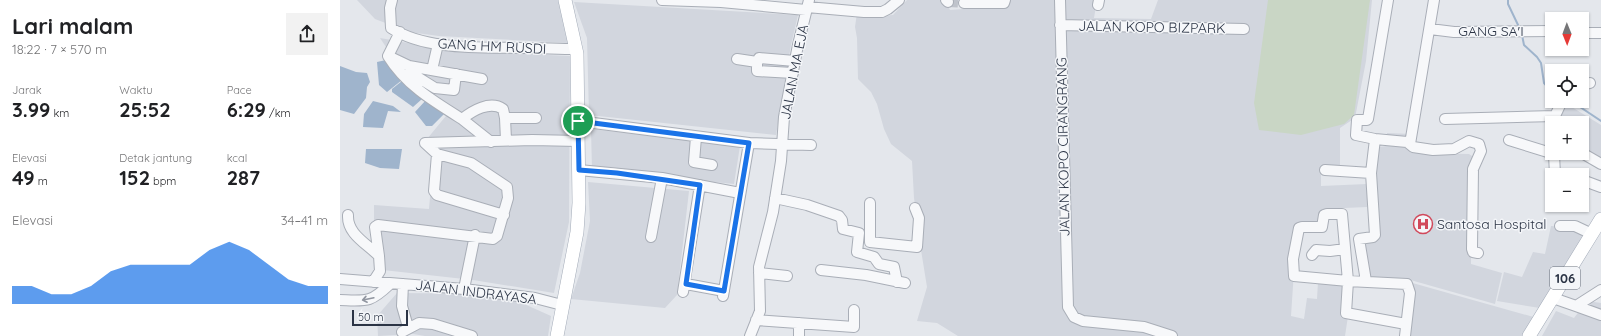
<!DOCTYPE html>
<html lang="id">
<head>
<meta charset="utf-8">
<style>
	:root { --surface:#fff; --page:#f2f2f2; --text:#202124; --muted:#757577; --accent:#1a73e8 }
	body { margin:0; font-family:Quicksand,sans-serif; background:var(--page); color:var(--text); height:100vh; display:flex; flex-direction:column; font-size:15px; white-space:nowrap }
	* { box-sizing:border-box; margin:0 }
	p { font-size:13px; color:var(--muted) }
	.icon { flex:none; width:22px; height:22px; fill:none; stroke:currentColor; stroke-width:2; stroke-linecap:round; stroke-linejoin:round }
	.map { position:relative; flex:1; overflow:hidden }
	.panel { display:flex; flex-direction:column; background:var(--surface); width:340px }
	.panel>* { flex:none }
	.needle { width:26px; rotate:179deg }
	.tools { position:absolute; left:1205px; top:12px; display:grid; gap:8px }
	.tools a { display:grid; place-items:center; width:44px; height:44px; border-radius:0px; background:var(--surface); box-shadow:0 1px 3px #0004; font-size:20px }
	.scale { position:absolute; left:12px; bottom:10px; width:56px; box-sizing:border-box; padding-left:4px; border:2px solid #2b3445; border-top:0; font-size:11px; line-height:14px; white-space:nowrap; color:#2b3445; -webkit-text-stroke:3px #f4f6f9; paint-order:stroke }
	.pin { position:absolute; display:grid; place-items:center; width:34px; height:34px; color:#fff; margin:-17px; border:2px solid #fff; border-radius:50%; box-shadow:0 1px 4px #0007 }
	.round { display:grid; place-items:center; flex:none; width:42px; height:42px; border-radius:0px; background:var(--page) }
	.overview { display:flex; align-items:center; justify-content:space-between; height:68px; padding:0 12px }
	h1 { font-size:22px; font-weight:800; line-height:30px }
	.stats { display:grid; grid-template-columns:repeat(3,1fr); gap:6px; height:68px; padding:4px 12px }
	.stats div { display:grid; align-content:center }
	.stats b { font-size:20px; font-weight:800 }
	.stats small { font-size:11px; font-weight:400 }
	.stats p { font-size:11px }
	.chart { height:112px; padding:8px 12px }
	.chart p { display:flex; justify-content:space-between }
	.chart svg { width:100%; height:72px; margin-top:4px; fill:var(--accent); opacity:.7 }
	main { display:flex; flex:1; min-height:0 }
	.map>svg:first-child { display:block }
</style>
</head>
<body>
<main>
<section class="panel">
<div class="overview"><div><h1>Lari malam</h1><p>18:22 · 7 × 570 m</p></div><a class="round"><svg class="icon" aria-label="share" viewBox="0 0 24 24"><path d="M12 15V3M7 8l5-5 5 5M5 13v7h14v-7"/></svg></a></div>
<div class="stats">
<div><p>Jarak</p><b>3.99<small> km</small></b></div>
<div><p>Waktu</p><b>25:52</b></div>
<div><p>Pace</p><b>6:29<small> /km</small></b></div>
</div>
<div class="stats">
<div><p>Elevasi</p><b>49<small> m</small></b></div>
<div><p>Detak jantung</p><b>152<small> bpm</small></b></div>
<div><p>kcal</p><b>287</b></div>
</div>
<div class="chart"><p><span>Elevasi</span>34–41 m</p>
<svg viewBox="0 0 160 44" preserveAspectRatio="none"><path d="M0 44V33L10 33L20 38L30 38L40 33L50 24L60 20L70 20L80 20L90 20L100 11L110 6L120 11L130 20L140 29L150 33L160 33V44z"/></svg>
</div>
</section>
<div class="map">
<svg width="1261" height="336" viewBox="0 0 1261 336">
	<rect width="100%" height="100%" fill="#e4e7ec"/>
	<path fill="#d2d6de" d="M17,0H218L228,32V43L99,36L69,32L35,19Z
		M567,0H605L610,10L664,6L665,0H757L754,18L811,19L818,0H1032L1026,61L1015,118L1000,128V170L981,171V186L1027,184V207L982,209L981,224L957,226L951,316L964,319L967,298L977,299L978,282L1013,283L1005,336H618L597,323L577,321L587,287L581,250L574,198L572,161L551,144L544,129L537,104L531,92L518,79L517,38L515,27L517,13L538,16L553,15Z
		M234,2L458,15L451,45L436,135L249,115L247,38Z
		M40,38L113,51L230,56L229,222L214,293L133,280L34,269V205L89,209L94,150L87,139L110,111L52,56Z
		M1213,101H1222L1261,125V165L1242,153V123H1212L1211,136Z
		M251,129L400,146L394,184L252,170Z
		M1047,133L1072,134V153L1129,154L1132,156L1131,264L1162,273L1155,304L1067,279L1025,282L1022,242L1037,238L1030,207L1038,147L1047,146Z
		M248,182L349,191L337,295L325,308L231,299L240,273L250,221Z
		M1211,226L1249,229L1200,308L1157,301L1164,272L1182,277L1193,252L1205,254Z
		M1069,282L1197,318L1186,336H1064Z
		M57,293L162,294L211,316L208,336H85L73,334L38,336L37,316Z
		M1247,301L1261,303V336H1202L1216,311L1234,318Z"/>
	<path fill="#c9d6c5" d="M928,0H1030L1014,115L1004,124L961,135L919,130L914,103Z"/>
	<path fill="#9fb4cc" d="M46,60L62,80L47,92L39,85L37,62Z
		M0,66L16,72L27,73L30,82L27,87L26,98L14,114L0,110Z
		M62,81L82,95V99L73,107L52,92V89Z
		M86,100L104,114L92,126H86L75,112Z
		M33,101L53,106L61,112L48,111L43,128L23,127L24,114Z
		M26,149H62L59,169L40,168L25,163Z"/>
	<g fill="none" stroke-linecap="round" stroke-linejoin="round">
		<path stroke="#9fb4cc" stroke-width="2" d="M1168,0V4L1179,27
			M1182,35L1184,45L1197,57L1201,63L1204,83L1212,92
			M1231,101L1261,121"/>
		<path stroke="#bfc3cb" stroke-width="10" stroke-dasharray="10 5" stroke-linecap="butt" d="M608,2L624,3"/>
		<defs>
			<path id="minor" d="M52,0L50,8L51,28C86,51 143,47 184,48C201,48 219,49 236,49
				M322,0L381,2L466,10
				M606,0L608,2
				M720,0L728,307L734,317L743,321L804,327L832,336
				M1048,0L1028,119L1027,120H1017L1016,135L1035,139L1067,142L1073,147L1093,150L1114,149L1129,141L1139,144L1141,151L1133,169L1132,249L1133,252L1138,253
				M624,3H664L665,0
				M758,5L759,0
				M467,7L524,12H542L548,9L559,0
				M720,25L904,29
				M1090,29L1114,32L1212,31
				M60,32L48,56C66,85 93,101 122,119C132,111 150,100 163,109L165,118
				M1242,33H1261
				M48,56L69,66L142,79
				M397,59L417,62V71L453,73
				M417,62L419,58L455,61
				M69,66L71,73L95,88L114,90L116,74
				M92,70L98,44
				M1242,85L1250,83
				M122,119L151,142
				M1105,119L1215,116
				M238,121L409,143L471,145
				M1215,122V116L1222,101
				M356,137L354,162L372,165
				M166,140L165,118H196
				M1169,140L1214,154L1215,175
				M85,143L192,140L238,141
				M1070,144L1094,0
				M1242,153L1261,164
				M97,154L94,191L97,195L164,215
				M239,170L322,178L400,193
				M985,170L1031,173
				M1242,180L1261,187
				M435,198L467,205L499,216L502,220L503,229L519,233L517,252L534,257L539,264L554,267L557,282
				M530,203V242L577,247L579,218L575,208
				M8,215C7,234 26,243 39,256L40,271L33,282
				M1220,226H1235L1252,234
				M311,237L322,178
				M972,255L976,250L990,251L1005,249
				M39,256L35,227L38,225L153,239L157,236L168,198L167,187L131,163L97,154L85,143
				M481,270L526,275L565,283
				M419,273L447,276
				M0,279L124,289L195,298L222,305
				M1026,281L1019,239L1033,237L1035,235L1031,173L1035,139
				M63,284L62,306L68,327
				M346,284L384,291
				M124,289L135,235
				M343,292L360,185
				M383,296L409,143
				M1213,298L1236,306L1261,290
				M0,300C27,301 30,303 50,284
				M1236,306L1261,315
				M416,320L514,327V310
				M62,332L79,323L93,324L132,336
				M410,336L420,311L419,267L433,212L441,161L444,117L458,45L469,0
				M459,336V323
				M1065,336L1070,293L1067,284L1008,281L1002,214H987L984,215L982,227H962L959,228L953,259L954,276L1008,281L1006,313L1066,324"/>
			<path id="major" d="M217,336L237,232L239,203L237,54L225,0
				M1189,336L1261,219"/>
		</defs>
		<use href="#minor" stroke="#a9aeb7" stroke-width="12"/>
		<use href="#major" stroke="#a3abb8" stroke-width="14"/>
		<use href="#minor" stroke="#f7f8fa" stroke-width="10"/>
		<use href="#major" stroke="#fff" stroke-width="13"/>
	</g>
	<defs><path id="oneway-shaft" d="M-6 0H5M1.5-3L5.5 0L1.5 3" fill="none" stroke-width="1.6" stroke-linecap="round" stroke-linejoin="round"/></defs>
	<use stroke="#9196a0" href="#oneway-shaft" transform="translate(28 299) rotate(168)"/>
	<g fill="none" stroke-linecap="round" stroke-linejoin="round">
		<defs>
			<path id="route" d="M238,121L409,143L384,291L346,284L360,185L277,173L239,170Z"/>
		</defs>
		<use href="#route" stroke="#fff" stroke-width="8"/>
		<use href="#route" stroke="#1a73e8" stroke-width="5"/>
	</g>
	<defs>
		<symbol id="hospital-ring" viewBox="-11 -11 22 22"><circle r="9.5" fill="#f4f6f9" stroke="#d1495b" stroke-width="1.5"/><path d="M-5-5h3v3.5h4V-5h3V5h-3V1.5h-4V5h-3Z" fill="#d1495b"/></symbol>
	</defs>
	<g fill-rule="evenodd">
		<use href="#hospital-ring" x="1072" y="213" width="22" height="22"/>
	</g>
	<g text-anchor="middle" stroke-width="3" stroke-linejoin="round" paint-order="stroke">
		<rect fill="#f4f6f9" stroke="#676e7b" stroke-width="1" x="1210" y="267" width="30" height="22" rx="3"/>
		<g font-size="13" font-weight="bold" fill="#2b3445">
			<text x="1225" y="283">106</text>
		</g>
		<g font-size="14" fill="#2b3445" stroke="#f4f6f9">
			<text transform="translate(812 27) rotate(1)" y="5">JALAN KOPO BIZPARK</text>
			<text x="1151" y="36">GANG SA'I</text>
			<text transform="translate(152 46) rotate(3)" y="5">GANG HM RUSDI</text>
			<text transform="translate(454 72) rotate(-79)" y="5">JALAN MA EJA</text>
			<text transform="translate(723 147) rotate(-91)" y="5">JALAN KOPO CIRANGRANG</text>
			<text transform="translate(136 292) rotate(7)" y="5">JALAN INDRAYASA</text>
		</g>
		<g font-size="14" fill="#2b3445" stroke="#f4f6f9" text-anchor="start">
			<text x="1097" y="229">Santosa Hospital</text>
		</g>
	</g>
</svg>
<div class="tools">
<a><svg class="needle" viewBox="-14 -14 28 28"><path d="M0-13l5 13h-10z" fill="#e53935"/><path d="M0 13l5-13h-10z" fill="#757577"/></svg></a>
<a><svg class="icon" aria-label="locate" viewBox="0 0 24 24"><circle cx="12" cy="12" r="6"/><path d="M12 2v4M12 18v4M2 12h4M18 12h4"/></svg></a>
<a>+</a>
<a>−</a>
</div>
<div class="scale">50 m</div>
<div class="pin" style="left:238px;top:121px;background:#1e9e55"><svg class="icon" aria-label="arrive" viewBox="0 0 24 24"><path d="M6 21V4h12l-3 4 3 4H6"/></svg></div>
</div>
</main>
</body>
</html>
